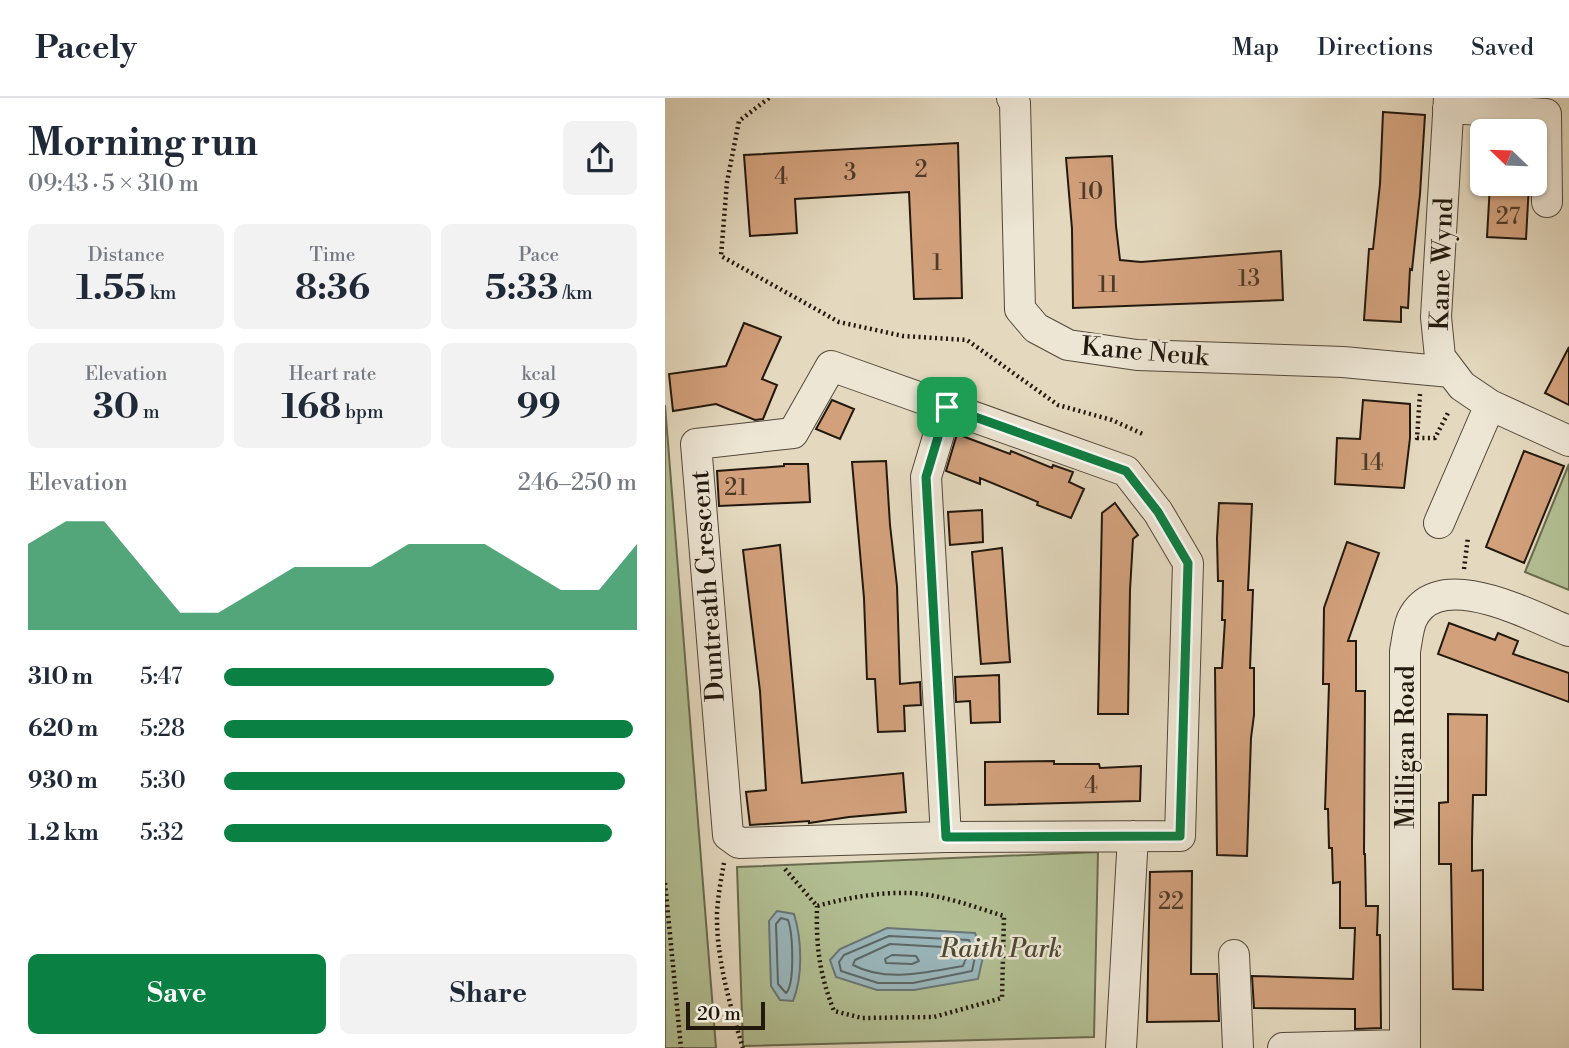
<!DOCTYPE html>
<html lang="en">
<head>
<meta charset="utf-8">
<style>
	:root { --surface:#fff; --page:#f2f2f3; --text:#1f2937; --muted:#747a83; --line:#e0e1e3; --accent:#0b8043 }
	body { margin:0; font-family:"Libre Bodoni",serif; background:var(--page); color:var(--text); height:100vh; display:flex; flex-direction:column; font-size:26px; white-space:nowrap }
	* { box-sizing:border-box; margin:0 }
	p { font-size:23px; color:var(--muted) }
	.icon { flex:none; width:38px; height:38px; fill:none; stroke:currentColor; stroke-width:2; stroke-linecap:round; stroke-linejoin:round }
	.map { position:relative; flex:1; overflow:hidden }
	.drawer { display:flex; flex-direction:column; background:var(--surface); width:665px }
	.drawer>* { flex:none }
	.needle { width:46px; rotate:293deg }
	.tools { position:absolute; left:805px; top:21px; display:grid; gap:14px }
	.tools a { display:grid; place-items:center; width:77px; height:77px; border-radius:10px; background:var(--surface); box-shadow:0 2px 5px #0004; font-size:35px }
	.scale { position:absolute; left:21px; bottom:18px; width:79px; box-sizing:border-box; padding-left:7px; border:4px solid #22180e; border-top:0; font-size:19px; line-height:24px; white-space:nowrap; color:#22180e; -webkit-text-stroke:5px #ede6d5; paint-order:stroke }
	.pin { position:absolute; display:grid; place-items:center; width:60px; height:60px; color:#fff; margin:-30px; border-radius:14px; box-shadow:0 4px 10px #0006 }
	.round { display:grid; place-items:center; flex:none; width:74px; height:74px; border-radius:10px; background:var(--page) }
	.overview { display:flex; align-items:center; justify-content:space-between; height:119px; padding:0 28px }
	h1 { font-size:38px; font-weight:700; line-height:52px }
	.stats { display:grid; grid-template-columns:repeat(3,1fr); gap:10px; height:119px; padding:7px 28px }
	.stats div { display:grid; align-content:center; border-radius:10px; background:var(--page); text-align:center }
	.stats b { font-size:35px; font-weight:700 }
	.stats small { font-size:19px; font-weight:400 }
	.stats p { font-size:19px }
	.chart { height:196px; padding:14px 28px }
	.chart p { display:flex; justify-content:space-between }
	.chart svg { width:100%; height:126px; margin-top:7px; fill:var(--accent); opacity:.7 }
	.button { display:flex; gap:14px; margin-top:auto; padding:14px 28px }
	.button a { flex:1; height:80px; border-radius:10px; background:var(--accent); color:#fff; font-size:28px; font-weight:700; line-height:80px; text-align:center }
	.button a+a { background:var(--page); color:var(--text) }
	ul { padding:0 28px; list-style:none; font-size:23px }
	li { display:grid; grid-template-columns:112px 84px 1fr; align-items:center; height:52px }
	li i { height:18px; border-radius:9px; background:var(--accent) }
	header { display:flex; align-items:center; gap:42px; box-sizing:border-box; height:98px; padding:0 35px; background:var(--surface); border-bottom:2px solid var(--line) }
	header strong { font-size:33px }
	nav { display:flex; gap:38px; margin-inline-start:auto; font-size:24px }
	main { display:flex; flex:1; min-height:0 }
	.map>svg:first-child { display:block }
</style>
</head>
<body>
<header>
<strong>Pacely</strong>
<nav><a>Map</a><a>Directions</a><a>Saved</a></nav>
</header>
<main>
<section class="drawer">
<div class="overview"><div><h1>Morning run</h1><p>09:43 · 5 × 310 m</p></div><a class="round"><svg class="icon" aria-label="share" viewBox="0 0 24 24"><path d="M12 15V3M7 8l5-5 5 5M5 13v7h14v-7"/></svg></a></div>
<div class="stats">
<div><p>Distance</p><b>1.55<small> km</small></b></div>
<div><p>Time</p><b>8:36</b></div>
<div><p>Pace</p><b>5:33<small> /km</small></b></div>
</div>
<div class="stats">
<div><p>Elevation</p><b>30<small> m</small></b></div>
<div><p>Heart rate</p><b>168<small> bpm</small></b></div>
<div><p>kcal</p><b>99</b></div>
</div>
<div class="chart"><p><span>Elevation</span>246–250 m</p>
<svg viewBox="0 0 160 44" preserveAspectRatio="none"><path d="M0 44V14L10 6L20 6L30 22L40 38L50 38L60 30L70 22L80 22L90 22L100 14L110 14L120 14L130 22L140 30L150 30L160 14V44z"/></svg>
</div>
<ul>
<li><b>310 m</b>5:47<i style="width:80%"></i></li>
<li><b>620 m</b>5:28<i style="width:99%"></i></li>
<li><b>930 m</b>5:30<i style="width:97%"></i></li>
<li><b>1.2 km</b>5:32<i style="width:94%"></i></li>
</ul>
<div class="button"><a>Save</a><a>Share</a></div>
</section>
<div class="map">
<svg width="904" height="950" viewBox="0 0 904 950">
	<rect width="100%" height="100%" fill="#e4d9bf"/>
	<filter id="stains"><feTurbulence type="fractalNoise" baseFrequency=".00286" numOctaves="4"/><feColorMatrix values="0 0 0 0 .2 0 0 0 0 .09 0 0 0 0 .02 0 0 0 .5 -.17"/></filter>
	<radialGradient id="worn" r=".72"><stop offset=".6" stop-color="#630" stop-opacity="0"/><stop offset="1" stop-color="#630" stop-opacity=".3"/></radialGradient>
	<path fill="#b2bf93" stroke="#6a6c50" stroke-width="2" d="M0,307L51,950H0Z
		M904,366V492L860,474Z
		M433,754L429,939L78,948L72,769Z"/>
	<path fill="#9ab7bc" stroke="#6a7776" stroke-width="2" d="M112,813L129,816C137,842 138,878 128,903L115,902L106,888L104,823Z
		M222,830L310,835L318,859L313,881L249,892H212L171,879L165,862L175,851Z"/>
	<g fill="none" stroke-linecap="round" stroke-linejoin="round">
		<path stroke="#5e6865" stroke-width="2" d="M116,820L123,822C128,836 130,886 121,895L113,886L111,826Z
			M224,838L304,842L310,859L307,873L248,885H213L176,873L174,864L179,857Z
			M225,846L296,850L301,860L298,868C262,874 222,885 188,867L190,862Z
			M227,857L251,858L254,863L247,866L221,865L220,861Z"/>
	</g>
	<path fill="#d2a17c" stroke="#22180e" stroke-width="2" d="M718,14L760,17L755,96L747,172L745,171L743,210L736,209V224L699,222L704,151H708L715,86Z
		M293,45L297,200L249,201L244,94L130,101L132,135L85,138L79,57Z
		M447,58L451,128L455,162L476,164L616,153L618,202L408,210L407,131L401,60Z
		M825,86H864L861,141L822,139Z
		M79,225L116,239L97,281L112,287L98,321L90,322L51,306L8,313L4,276L61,268Z
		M904,249V307L880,295Z
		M167,302L189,311L175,341L151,331Z
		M698,302L745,306V340L739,390L670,386L672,340L695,341Z
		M292,336L345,356L346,353L387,370L388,367L408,374L404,384L419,391L406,420L372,407L373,404L315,380V386L281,373Z
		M859,353L899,368L859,465L821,449Z
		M221,363L225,427L232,488L235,586L255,584L256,607L239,608L240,633L213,634L210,581H202L199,500L187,364Z
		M119,366H143L145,404L54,408L52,373L119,368Z
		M450,405L473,437L468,441L465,492L463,616H433L437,415Z
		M554,405L587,406L583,492H588L585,570H589V617L586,640L582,758L552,757L550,570H557L560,522H557L558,483H553L552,440Z
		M317,412L318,444L285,447L283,414Z
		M682,444L714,455L683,543H691V593H700L699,756H700L701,808H713L712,837H715L716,930L690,931V911L589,910L587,878L688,881L690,830H675V784L668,785L667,750H664L663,711H660L664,586H658L659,510Z
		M115,447L137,685L238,675L241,714L184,719L144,725V723L85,727L81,694L101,692L95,593L78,452Z
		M337,450L345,564L316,566L307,454Z
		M784,525L830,542L833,535L853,543L848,556L904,575V604L773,556Z
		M334,577L335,624L306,625L305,603L291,604L290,579Z
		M783,616L822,617L821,697H808L807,743V773L818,772V892L788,891L786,766H774V705L783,704Z
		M389,663V666H434L435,670L476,668L475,703L320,707V664Z
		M527,773L526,876H552L554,923L482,924L485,774Z"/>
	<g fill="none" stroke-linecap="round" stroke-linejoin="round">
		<defs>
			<path id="minor" d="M347,0L350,5L355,211L371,230L403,247L472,257L678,264L786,274
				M784,0L771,219L775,259L797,288L825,307L904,343
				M783,10L881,16L882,104
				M166,268L461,373L493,414L523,465L515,738L281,739L74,745L63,737L31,346L128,335Z
				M774,425L825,307
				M281,739L261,379L282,309
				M569,857L573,950
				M456,950L468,738
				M618,950L740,947
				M740,950V553C742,543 743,530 747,521C773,466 867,519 904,533"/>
		</defs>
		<use href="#minor" stroke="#52483a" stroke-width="32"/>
		<path stroke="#22180e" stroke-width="4.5" stroke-dasharray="2 3.5" stroke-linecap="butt" d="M104,0L74,23L62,84L56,158L174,224L238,238L302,242L393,307L447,322L480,337
			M755,296L752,340H770L784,313
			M799,471L803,439
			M59,765C56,781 53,798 52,815C51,859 65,908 78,950
			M120,771L152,808C181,800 214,794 244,795C276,796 309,809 339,818L337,900L269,919L197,920L169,913C154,875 151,848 152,808
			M0,785L16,950"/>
		<use href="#minor" stroke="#ede6d5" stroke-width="30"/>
	</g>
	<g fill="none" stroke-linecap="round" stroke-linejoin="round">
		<defs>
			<path id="route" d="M282,309L461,373L493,414L523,465L515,738L281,739L261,379Z"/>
		</defs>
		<use href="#route" stroke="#fff" stroke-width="14"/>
		<use href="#route" stroke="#0b8043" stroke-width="9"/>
	</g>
	<g text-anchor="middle" stroke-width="5" stroke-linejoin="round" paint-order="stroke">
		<g font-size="23" fill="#4e3a2a">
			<text x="256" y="79">2</text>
			<text x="185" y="82">3</text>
			<text x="116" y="86">4</text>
			<text x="426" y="101">10</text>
			<text x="843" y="126">27</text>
			<text x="272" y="172">1</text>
			<text x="584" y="188">13</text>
			<text x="443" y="194">11</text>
			<text x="707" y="372">14</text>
			<text x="71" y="397">21</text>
			<text x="426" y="695">4</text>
			<text x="506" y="811">22</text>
		</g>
		<g font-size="26" fill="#22180e" stroke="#ede6d5">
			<text transform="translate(776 166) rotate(-88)" y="9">Kane Wynd</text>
			<text transform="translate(480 253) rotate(5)" y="9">Kane Neuk</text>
			<text transform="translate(42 488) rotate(-94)" y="9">Duntreath Crescent</text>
			<text transform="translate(740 649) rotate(-90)" y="9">Milligan Road</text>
		</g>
		<g font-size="26" font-style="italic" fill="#4d4a36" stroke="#ede6d5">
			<text x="336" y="859">Raith Park</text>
		</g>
	</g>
	<rect width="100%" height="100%" filter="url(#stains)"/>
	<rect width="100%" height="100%" fill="url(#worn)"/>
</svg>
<div class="tools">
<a><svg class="needle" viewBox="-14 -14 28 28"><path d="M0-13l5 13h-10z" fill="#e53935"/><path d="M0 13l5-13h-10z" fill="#747a83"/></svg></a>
</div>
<div class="scale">20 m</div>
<div class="pin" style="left:282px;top:309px;background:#1e9e55"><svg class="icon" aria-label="arrive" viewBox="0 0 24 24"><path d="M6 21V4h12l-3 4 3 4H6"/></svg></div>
</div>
</main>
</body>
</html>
